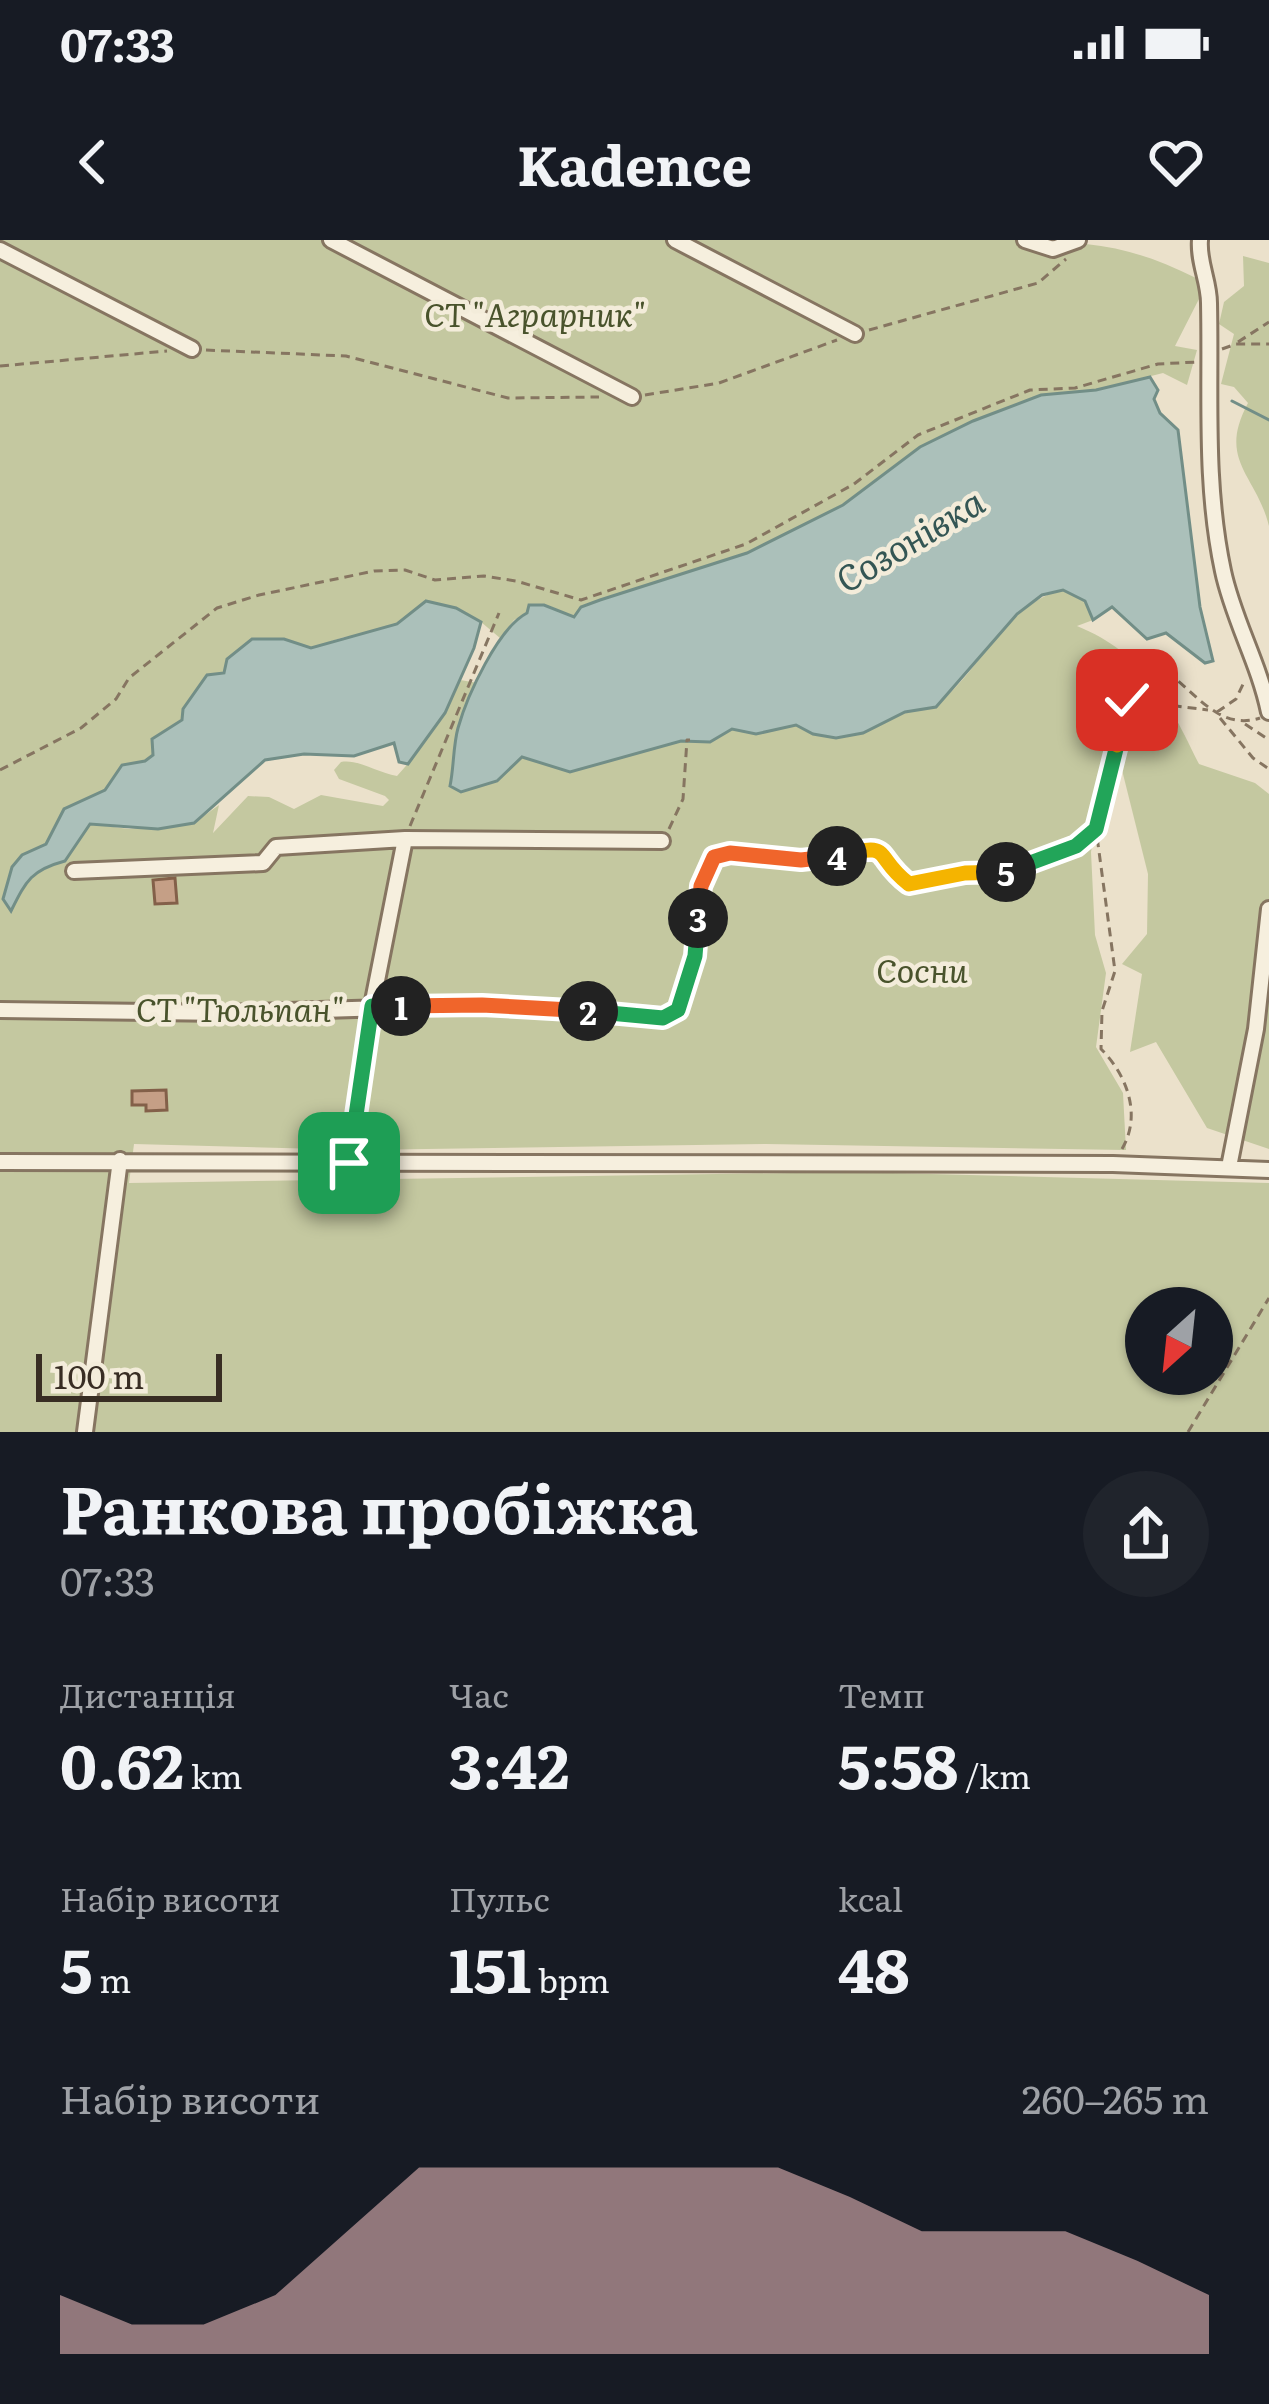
<!DOCTYPE html>
<html lang="uk">
<head>
<meta charset="utf-8">
<style>
	:root { --surface:#171b24; --page:#20242c; --text:#f1f3f6; --muted:#9ea1a6; --accent:#c59ea0 }
	body { margin:0; font-family:Literata,serif; background:var(--page); color:var(--text); height:100vh; display:flex; flex-direction:column; font-size:45px; white-space:nowrap }
	* { box-sizing:border-box; margin:0 }
	p { font-size:39px; color:var(--muted) }
	.icon { flex:none; width:66px; height:66px; fill:none; stroke:currentColor; stroke-width:2; stroke-linecap:round; stroke-linejoin:round }
	.map { position:relative; height:1192px; overflow:hidden }
	.sheet { display:flex; flex-direction:column; background:var(--surface); flex:1 }
	.sheet>* { flex:none }
	.needle { width:78px; rotate:207deg }
	.tools { position:absolute; left:1125px; top:1047px; display:grid; gap:24px }
	.tools a { display:grid; place-items:center; width:108px; height:108px; border-radius:50%; background:var(--surface); box-shadow:0 3px 9px #0004; font-size:60px }
	.scale { position:absolute; left:36px; bottom:30px; width:186px; box-sizing:border-box; padding-left:12px; border:6px solid #382d23; border-top:0; font-size:33px; line-height:42px; white-space:nowrap; color:#382d23; -webkit-text-stroke:9px #f3ecda; paint-order:stroke }
	.pin { position:absolute; display:grid; place-items:center; width:102px; height:102px; color:#fff; margin:-51px; border-radius:24px; box-shadow:0 6px 18px #0006 }
	.km { position:absolute; width:60px; height:60px; margin:-30px; border-radius:50%; background:#222; color:#fff; font-size:33px; line-height:60px; text-align:center }
	.round { display:grid; place-items:center; flex:none; width:126px; height:126px; border-radius:63px; background:var(--page) }
	.head { display:flex; align-items:center; justify-content:space-between; height:204px; padding:0 60px }
	h1 { font-size:66px; font-weight:700; line-height:90px }
	.stats { display:grid; grid-template-columns:repeat(3,1fr); gap:18px; height:204px; padding:12px 60px }
	.stats div { display:grid; align-content:center }
	.stats b { font-size:60px; font-weight:700 }
	.stats small { font-size:33px; font-weight:400 }
	.stats p { font-size:33px }
	.chart { height:336px; padding:24px 60px }
	.chart p { display:flex; justify-content:space-between }
	.chart svg { width:100%; height:216px; margin-top:12px; fill:var(--accent); opacity:.7 }
	.status { display:flex; justify-content:space-between; align-items:center; height:84px; padding:0 60px; background:var(--surface); direction:ltr }
	.status svg { height:33px; fill:currentColor }
	header { display:flex; justify-content:space-between; align-items:center; height:156px; padding:0 60px; background:var(--surface); font-size:54px; font-weight:700 }
	.map>svg:first-child { display:block }
</style>
</head>
<body>
<div class="status"><b>07:33</b><svg viewBox="0 0 49 12"><path d="M0 12V9h3v3zM5 12V6h3v6zM10 12V3h3v9zM15 12V0h3v12zM26 1h20v11H26zM47 4h2v5h-2z"/></svg></div>
<header><svg class="icon" aria-label="back" viewBox="0 0 24 24"><path d="M15 5l-7 7 7 7"/></svg>Kadence<svg class="icon" aria-label="heart" viewBox="0 0 24 24"><path d="M12 20l-8-8c-3-5 5-10 8-4 3-6 11-1 8 4z"/></svg></header>
<div class="map">
<svg width="1269" height="1192" viewBox="0 0 1269 1192">
	<rect width="100%" height="100%" fill="#ebe1cb"/>
	<path fill="#c4c8a0" fill-rule="evenodd" d="M0,0H1085L1086,4C1126,8 1160,20 1196,38L1200,57L1175,106L1197,110L1187,145L1163,133L1096,150L1041,155L973,181L920,207L843,265L747,313L600,360L574,377L544,365L514,380L500,398L481,382L426,361L397,384L368,395L344,397L311,408L284,399L224,433L182,480L152,499L153,515L145,521L122,525L105,550L64,569L46,604L22,615L11,670C26,643 34,629 65,621L90,584L129,589L194,583L219,565L213,593L248,556L269,557L294,569L321,555L383,566L389,560L385,556L339,539L334,530L341,522C359,519 378,533 397,536C423,508 444,475 460,440L478,443L457,490L450,545L497,541L522,517L570,532L681,501L710,502L732,489L757,494L796,485C838,507 865,487 903,473C915,469 930,471 939,463C983,427 1004,366 1063,349L1085,361L1093,380L1077,386C1145,414 1168,460 1199,524L1255,543L1269,554V909L1207,888L1156,802L1130,812L1142,734L1122,724L1147,694L1148,634L1119,518L1121,489L1106,522L1091,612L1095,695L1106,733L1096,807L1123,853L1126,910L766,904L359,910L134,904L129,943L853,932L1269,943V1192H0ZM1146,1068H1212V1134H1146Z
		M1243,16L1269,23V286C1256,234 1217,221 1248,163L1234,147L1221,144L1234,94L1219,84L1224,62L1244,46Z"/>
	<path fill="#abc0ba" stroke="#728e87" stroke-width="3" d="M1150,137L1158,150L1154,159L1160,173L1178,190L1200,367L1213,421L1205,423L1166,393L1147,399L1112,367L1093,380L1085,361L1063,350L1042,355L1017,374L936,467L905,472L863,493L836,498L813,494L796,485L756,494L732,489L710,502L681,501L570,532L522,517L497,541L461,552L450,546C454,527 453,506 458,488C467,456 498,388 527,373L529,365H544L574,377L581,367L600,360L747,313L843,265L920,207L973,181L1041,155L1096,150Z
		M426,361L456,368L481,382L474,408L445,473L408,524L399,522L394,503L354,516L304,514L265,520L194,583L158,589L90,584L65,621C31,630 26,641 11,671L3,659L12,627L22,615L46,604L64,569L105,550L122,525L145,521L153,515L152,499L182,480L183,469L207,435L224,433L227,419L252,399H284L311,408L397,384Z"/>
	<g fill="none" stroke-linecap="round" stroke-linejoin="round">
		<path stroke="#728e87" stroke-width="3" d="M1232,161L1269,180"/>
	</g>
	<path fill="#c59f86" stroke="#836049" stroke-width="3" d="M175,638L177,663L155,664L153,640Z
		M166,850L167,870L146,871V865H132V851Z"/>
	<g fill="none" stroke-linecap="round" stroke-linejoin="round">
		<defs>
			<path id="minor" d="M331,0L632,157
				M675,0L855,94
				M1025,0L1053,9L1078,0
				M1200,0C1198,22 1209,41 1209,63C1211,154 1204,242 1223,331C1233,379 1259,423 1269,472
				M0,10L192,109
				M74,631L263,623L276,607L405,599L662,601
				M0,770L226,773L482,765L663,778L678,770L695,716L702,646
				M0,922L1113,924L1269,930
				M349,923L372,766L405,599
				M1229,927L1256,789L1269,669
				M85,1192L120,920"/>
		</defs>
		<use href="#minor" stroke="#867561" stroke-width="20"/>
		<path stroke="#867561" stroke-width="3" stroke-dasharray="9 6" stroke-linecap="butt" d="M869,90L1038,43L1066,19
			M1238,102L1269,82
			M1222,109L1236,104H1269
			M206,110L346,116L508,158L599,157
			M0,126L167,111
			M645,155L719,143L837,100
			M1128,460L1208,470
			M1217,472L1236,459L1245,440
			M1220,478L1253,518L1269,529
			M1245,484L1269,500
			M0,530L81,488L116,459L129,438L217,368L259,355L374,331L405,330L435,340L484,336L516,341L581,360L746,304L854,244L918,195L980,170L1030,150L1075,148L1158,124L1197,122
			M410,586L499,373
			M669,589L683,559L687,500H690
			M707,633L714,618L730,613L801,620L870,608L882,611L909,643C980,627 1035,640 1095,590
			M1122,909C1142,875 1127,835 1101,809L1102,771L1115,731L1096,589L1127,460L1121,439L1131,414C1143,419 1157,424 1167,432C1197,454 1220,491 1260,478
			M1188,1192L1269,1058"/>
		<use href="#minor" stroke="#f6efde" stroke-width="14"/>
	</g>
	<g fill="none" stroke-linecap="round" stroke-linejoin="round">
		<defs>
			<path id="split-1" d="M349,923L372,766H401"/>
			<path id="split-2" d="M401,766L482,765L588,771"/>
			<path id="split-3" d="M588,771L663,778L678,770L695,716L698,678"/>
			<path id="split-4" d="M698,678L701,646L714,617L730,613L801,620L837,616"/>
			<path id="split-5" d="M837,616C896,601 871,615 909,644L965,633L1006,632"/>
			<path id="split-6" d="M1006,632L1076,606L1096,589L1117,505"/>
			<path id="split-7" d="M1117,505L1127,460"/>
		</defs>
		<use href="#split-1" stroke="#fff" stroke-width="24"/>
		<use href="#split-2" stroke="#fff" stroke-width="24"/>
		<use href="#split-3" stroke="#fff" stroke-width="24"/>
		<use href="#split-4" stroke="#fff" stroke-width="24"/>
		<use href="#split-5" stroke="#fff" stroke-width="24"/>
		<use href="#split-6" stroke="#fff" stroke-width="24"/>
		<use href="#split-7" stroke="#fff" stroke-width="24"/>
		<use href="#split-1" stroke="#22a559" stroke-width="15"/>
		<use href="#split-2" stroke="#f0652b" stroke-width="15"/>
		<use href="#split-3" stroke="#22a559" stroke-width="15"/>
		<use href="#split-4" stroke="#f0652b" stroke-width="15"/>
		<use href="#split-5" stroke="#f5b400" stroke-width="15"/>
		<use href="#split-6" stroke="#22a559" stroke-width="15"/>
		<use href="#split-7" stroke="#f5b400" stroke-width="15"/>
	</g>
	<g text-anchor="middle" stroke-width="9" stroke-linejoin="round" paint-order="stroke">
		<g font-size="33" font-style="italic" fill="#49532c" stroke="#f3ecda">
			<text x="535" y="87">СТ "Аграрник"</text>
			<text x="922" y="743">Сосни</text>
			<text x="240" y="782">СТ "Тюльпан"</text>
		</g>
		<g font-size="36" font-style="italic" fill="#345654" stroke="#f3ecda">
			<text transform="translate(910 301) rotate(-31)" y="13">Созонівка</text>
		</g>
	</g>
</svg>
<div class="tools">
<a><svg class="needle" viewBox="-14 -14 28 28"><path d="M0-13l5 13h-10z" fill="#e53935"/><path d="M0 13l5-13h-10z" fill="#9ea1a6"/></svg></a>
</div>
<div class="scale">100 m</div>
<div class="pin" style="left:349px;top:923px;background:#1e9e55"><svg class="icon" aria-label="arrive" viewBox="0 0 24 24"><path d="M6 21V4h12l-3 4 3 4H6"/></svg></div>
<div class="pin" style="left:1127px;top:460px;background:#d93025"><svg class="icon" aria-label="check" viewBox="0 0 24 24"><path d="M5 12l5 5 9-10"/></svg></div>
<b class="km" style="left:401px;top:766px">1</b>
<b class="km" style="left:588px;top:771px">2</b>
<b class="km" style="left:698px;top:678px">3</b>
<b class="km" style="left:837px;top:616px">4</b>
<b class="km" style="left:1006px;top:632px">5</b>
</div>
<section class="sheet">
<div class="head"><div><h1>Ранкова пробіжка</h1><p>07:33</p></div><a class="round"><svg class="icon" aria-label="share" viewBox="0 0 24 24"><path d="M12 15V3M7 8l5-5 5 5M5 13v7h14v-7"/></svg></a></div>
<div class="stats">
<div><p>Дистанція</p><b>0.62<small> km</small></b></div>
<div><p>Час</p><b>3:42</b></div>
<div><p>Темп</p><b>5:58<small> /km</small></b></div>
</div>
<div class="stats">
<div><p>Набір висоти</p><b>5<small> m</small></b></div>
<div><p>Пульс</p><b>151<small> bpm</small></b></div>
<div><p>kcal</p><b>48</b></div>
</div>
<div class="chart"><p><span>Набір висоти</span>260–265 m</p>
<svg viewBox="0 0 160 44" preserveAspectRatio="none"><path d="M0 44V32L10 38L20 38L30 32L40 19L50 6L60 6L70 6L80 6L90 6L100 6L110 12L120 19L130 19L140 19L150 25L160 32V44z"/></svg>
</div>
</section>
</body>
</html>
